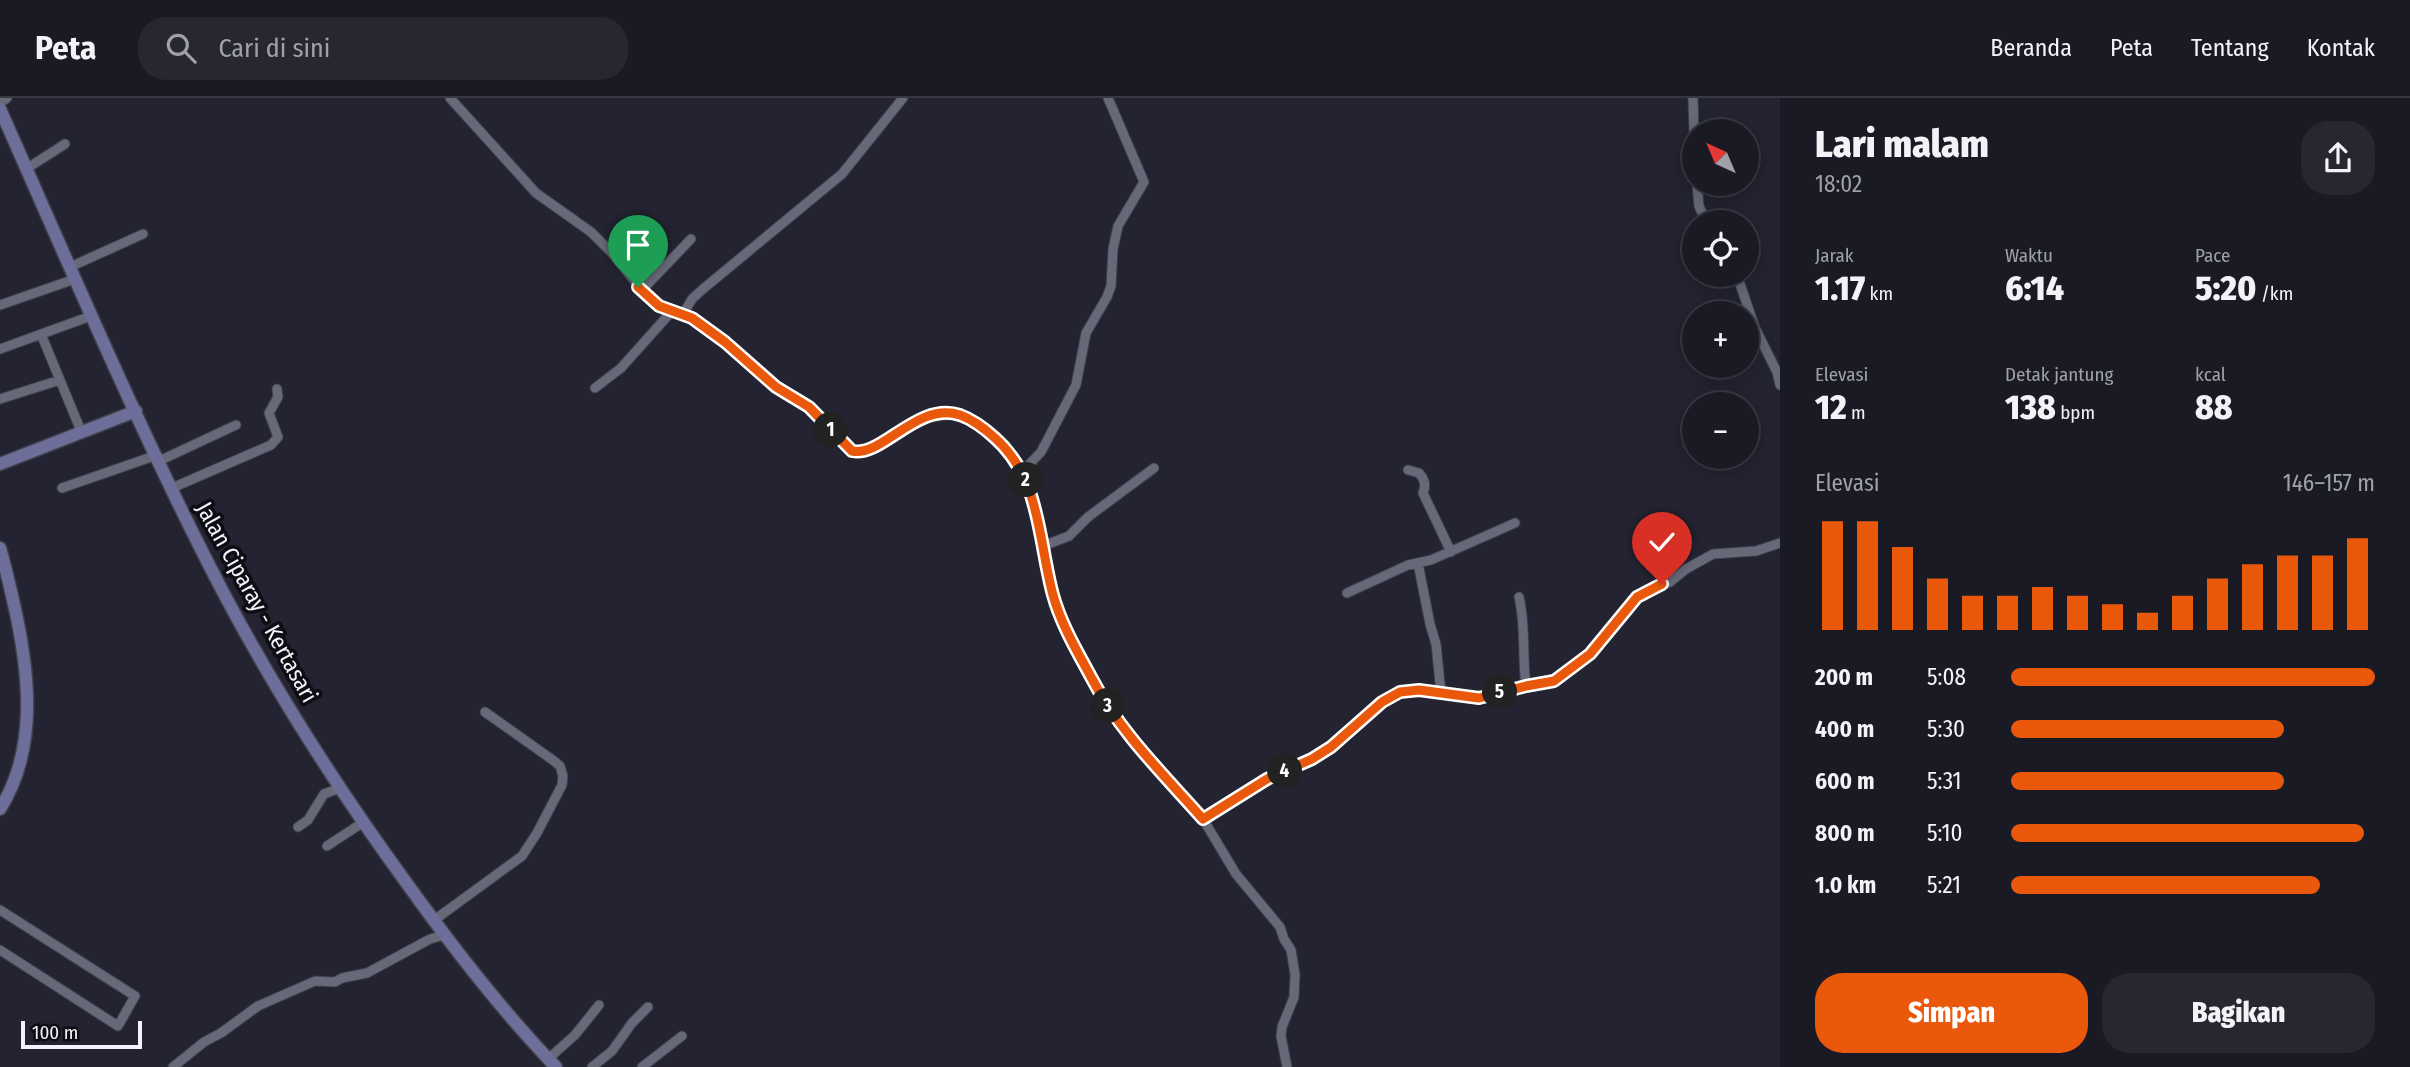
<!DOCTYPE html>
<html lang="id">
<head>
<meta charset="utf-8">
<style>
	:root { --surface:#1a1a25; --page:#272732; --text:#f1f3f6; --muted:#9fa1a7; --line:#383842; --accent:#ea580c }
	body { margin:0; font-family:"Fira Sans Condensed",sans-serif; background:var(--page); color:var(--text); height:100vh; display:flex; flex-direction:column; font-size:26px; white-space:nowrap }
	* { box-sizing:border-box; margin:0 }
	p { font-size:23px; color:var(--muted) }
	.icon { flex:none; width:38px; height:38px; fill:none; stroke:currentColor; stroke-width:2; stroke-linecap:round; stroke-linejoin:round }
	.map { position:relative; flex:1; overflow:hidden }
	.sheet { display:flex; flex-direction:column; background:var(--surface); width:630px }
	.sheet>* { flex:none }
	.needle { width:46px; rotate:316deg }
	.fabs { position:absolute; left:1682px; top:21px; display:grid; gap:14px }
	.fabs a { display:grid; place-items:center; width:77px; height:77px; border-radius:50%; background:var(--surface); box-shadow:0 4px 18px #0003,0 0 0 2px var(--line); font-size:35px }
	.scale { position:absolute; left:21px; bottom:18px; width:121px; box-sizing:border-box; padding-left:7px; border:4px solid #f2f3fc; border-top:0; font-size:19px; line-height:24px; white-space:nowrap; color:#f2f3fc; -webkit-text-stroke:5px #0d0d13; paint-order:stroke }
	.pin { position:absolute; display:grid; place-items:center; width:60px; height:60px; color:#fff; margin:-72px -30px; border-radius:50% 50% 50% 0; rotate:-45deg; box-shadow:0 0 7px #0007 }
	.pin .icon { rotate:45deg }
	.km { position:absolute; width:35px; height:35px; margin:-18px; border-radius:50%; background:#222; color:#fff; font-size:19px; line-height:35px; text-align:center }
	.round { display:grid; place-items:center; flex:none; width:74px; height:74px; border-radius:28px; background:var(--page) }
	.overview { display:flex; align-items:center; justify-content:space-between; height:119px; padding:0 35px }
	h1 { font-size:38px; font-weight:800; line-height:52px }
	.stats { display:grid; grid-template-columns:repeat(3,1fr); gap:10px; height:119px; padding:7px 35px }
	.stats div { display:grid; align-content:center }
	.stats b { font-size:35px; font-weight:800 }
	.stats small { font-size:19px; font-weight:400 }
	.stats p { font-size:19px }
	.chart { height:196px; padding:14px 35px }
	.chart p { display:flex; justify-content:space-between }
	.chart svg { width:100%; height:126px; margin-top:7px; stroke:var(--accent); stroke-width:6 }
	.button { display:flex; gap:14px; margin-top:auto; padding:14px 35px }
	.button a { flex:1; height:80px; border-radius:28px; background:var(--accent); color:#fff; font-size:28px; font-weight:800; line-height:80px; text-align:center }
	.button a+a { background:var(--page); color:var(--text) }
	ul { padding:0 35px; list-style:none; font-size:23px }
	li { display:grid; grid-template-columns:112px 84px 1fr; align-items:center; height:52px }
	li i { height:18px; border-radius:9px; background:var(--accent) }
	header { display:flex; align-items:center; gap:42px; box-sizing:border-box; height:98px; padding:0 35px; background:var(--surface); border-bottom:2px solid var(--line) }
	header strong { font-size:33px }
	nav { display:flex; gap:38px; margin-inline-start:auto; font-size:24px }
	.search { width:490px; height:63px; background:var(--page); display:flex; align-items:center; gap:18px; box-sizing:border-box; padding:0 24px; border-radius:28px; color:var(--muted); font-size:26px }
	main { display:flex; flex:1; min-height:0 }
	.map>svg:first-child { display:block }
</style>
</head>
<body>
<header>
<strong>Peta</strong>
<div class="search"><svg class="icon" aria-label="search" viewBox="0 0 24 24"><circle cx="10" cy="10" r="6"/><path d="M15 15l6 6"/></svg>Cari di sini</div>
<nav><a>Beranda</a><a>Peta</a><a>Tentang</a><a>Kontak</a></nav>
</header>
<main>
<div class="map">
<svg width="1780" height="969" viewBox="0 0 1780 969">
	<rect width="100%" height="100%" fill="#232331"/>
	<g fill="none" stroke-linecap="round" stroke-linejoin="round">
		<defs>
			<path id="street" d="M450,0L536,95L591,134L612,155L649,201L659,208L692,220L725,244L776,289L809,309L852,353H866L923,320L955,316L981,327L1014,360L1026,383L1036,411L1053,497L1063,525L1091,580L1115,620L1203,721L1236,776L1280,829L1284,841L1291,852L1295,876L1294,899L1282,929L1281,938L1287,969
				M1693,0L1694,33
				M0,5L7,0
				M26,71L65,46
				M1697,86L1699,108L1706,124
				M70,169L143,136
				M1737,177L1755,230L1777,274L1780,287
				M641,193L691,141
				M0,207L75,181
				M683,216L692,201L703,191L842,76L903,0
				M41,236L81,333
				M0,251L91,218
				M595,290L621,270L672,213
				M0,301L60,282
				M159,363L236,327
				M1408,372L1419,375C1425,382 1426,387 1423,395L1451,454
				M1022,374L1041,354L1076,287L1086,235L1107,199L1111,188L1113,151L1118,128L1144,84L1108,0
				M62,390L157,357
				M172,390L271,347L278,339L269,315L278,299L277,291
				M1043,448L1069,438L1088,419L1154,370
				M1418,465L1430,526L1436,546L1441,595
				M1347,495L1408,467L1431,462L1515,425
				M1519,499C1526,528 1522,559 1526,588
				M1203,721L1267,681L1312,661L1331,649L1382,604L1400,594L1419,592L1479,600L1526,588L1554,583L1590,556L1637,499L1670,484L1686,471L1713,456L1756,453L1780,445
				M298,729L308,722L324,696L340,690
				M327,748L362,725
				M0,812L135,898L118,928L0,852
				M433,823L522,758L537,735L562,687L563,678L560,668L554,663L485,614
				M548,961L575,937L599,907
				M173,969L204,944L221,935L258,908L315,883L335,884L342,880L367,875L430,841L444,837
				M592,969L612,953L632,925L648,909
				M642,969L682,938"/>
			<path id="secondary" d="M0,11C72,173 141,337 223,494C277,596 340,694 408,787C454,851 501,912 556,969
				M0,366L136,313
				M0,450C5,467 9,485 13,502C29,571 39,649 0,711"/>
		</defs>
		<use href="#street" stroke="#3f404a" stroke-width="11"/>
		<use href="#secondary" stroke="#3f404a" stroke-width="15"/>
		<use href="#street" stroke="#676878" stroke-width="9"/>
		<use href="#secondary" stroke="#6e6e9a" stroke-width="12"/>
	</g>
	<g fill="none" stroke-linecap="round" stroke-linejoin="round">
		<defs>
			<path id="route" d="M638,189L659,208L692,220L725,244L776,289L809,309L852,353C882,360 917,303 960,317C974,322 984,330 995,340C1041,381 1038,442 1053,497C1061,526 1077,553 1091,579C1119,633 1163,676 1203,721L1267,681L1312,661L1331,649L1382,604L1400,594L1419,592L1479,600L1526,588L1554,583L1590,556L1637,499L1662,486"/>
		</defs>
		<use href="#route" stroke="#fff" stroke-width="14"/>
		<use href="#route" stroke="#ea580c" stroke-width="9"/>
	</g>
	<g text-anchor="middle" stroke-width="7" stroke-linejoin="round" paint-order="stroke">
		<g font-size="23" fill="#f2f3fc" stroke="#0d0d13">
			<text transform="translate(257 504) rotate(61)" y="8">Jalan Ciparay - Kertasari</text>
		</g>
	</g>
</svg>
<div class="fabs">
<a><svg class="needle" viewBox="-14 -14 28 28"><path d="M0-13l5 13h-10z" fill="#e53935"/><path d="M0 13l5-13h-10z" fill="#9fa1a7"/></svg></a>
<a><svg class="icon" aria-label="locate" viewBox="0 0 24 24"><circle cx="12" cy="12" r="6"/><path d="M12 2v4M12 18v4M2 12h4M18 12h4"/></svg></a>
<a>+</a>
<a>−</a>
</div>
<div class="scale">100 m</div>
<div class="pin" style="left:638px;top:189px;background:#1e9e55"><svg class="icon" aria-label="arrive" viewBox="0 0 24 24"><path d="M6 21V4h12l-3 4 3 4H6"/></svg></div>
<div class="pin" style="left:1662px;top:486px;background:#d93025"><svg class="icon" aria-label="check" viewBox="0 0 24 24"><path d="M5 12l5 5 9-10"/></svg></div>
<b class="km" style="left:831px;top:332px">1</b>
<b class="km" style="left:1026px;top:382px">2</b>
<b class="km" style="left:1108px;top:608px">3</b>
<b class="km" style="left:1285px;top:673px">4</b>
<b class="km" style="left:1500px;top:594px">5</b>
</div>
<section class="sheet">
<div class="overview"><div><h1>Lari malam</h1><p>18:02</p></div><a class="round"><svg class="icon" aria-label="share" viewBox="0 0 24 24"><path d="M12 15V3M7 8l5-5 5 5M5 13v7h14v-7"/></svg></a></div>
<div class="stats">
<div><p>Jarak</p><b>1.17<small> km</small></b></div>
<div><p>Waktu</p><b>6:14</b></div>
<div><p>Pace</p><b>5:20<small> /km</small></b></div>
</div>
<div class="stats">
<div><p>Elevasi</p><b>12<small> m</small></b></div>
<div><p>Detak jantung</p><b>138<small> bpm</small></b></div>
<div><p>kcal</p><b>88</b></div>
</div>
<div class="chart"><p><span>Elevasi</span>146–157 m</p>
<svg viewBox="0 0 160 44" preserveAspectRatio="none"><path d="M5 44V6M15 44V6M25 44V15M35 44V26M45 44V32M55 44V32M65 44V29M75 44V32M85 44V35M95 44V38M105 44V32M115 44V26M125 44V21M135 44V18M145 44V18M155 44V12"/></svg>
</div>
<ul>
<li><b>200 m</b>5:08<i style="width:100%"></i></li>
<li><b>400 m</b>5:30<i style="width:75%"></i></li>
<li><b>600 m</b>5:31<i style="width:75%"></i></li>
<li><b>800 m</b>5:10<i style="width:97%"></i></li>
<li><b>1.0 km</b>5:21<i style="width:85%"></i></li>
</ul>
<div class="button"><a>Simpan</a><a>Bagikan</a></div>
</section>
</main>
</body>
</html>
